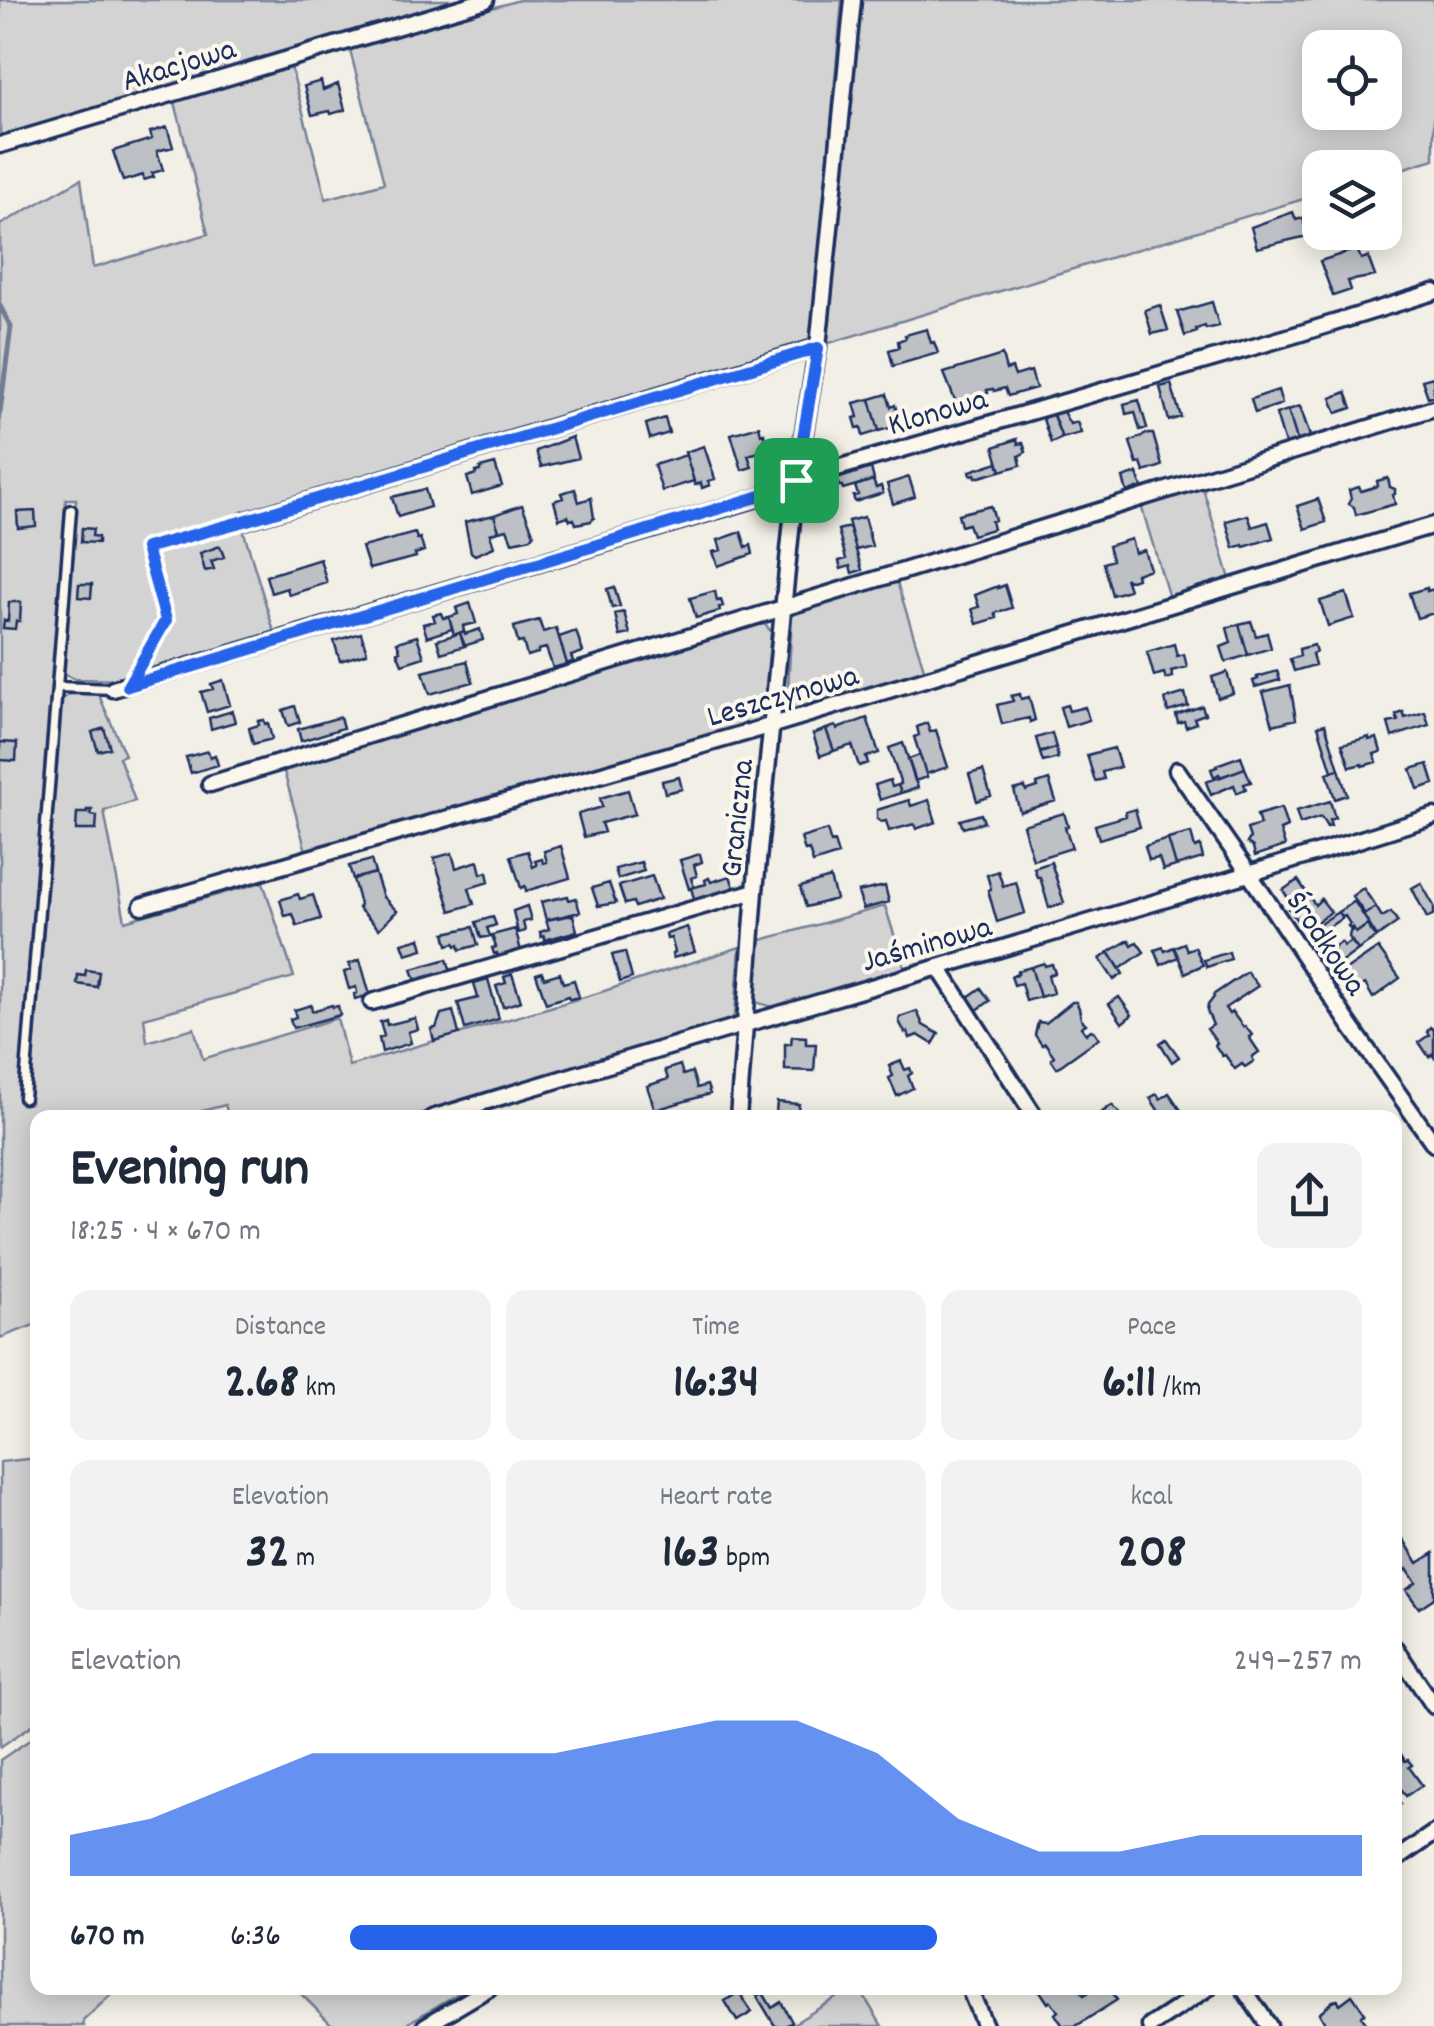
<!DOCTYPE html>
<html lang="en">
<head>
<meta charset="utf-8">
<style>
	:root { --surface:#fff; --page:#f2f2f3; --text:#1f2937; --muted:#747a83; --accent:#2563eb }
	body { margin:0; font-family:Dekko,sans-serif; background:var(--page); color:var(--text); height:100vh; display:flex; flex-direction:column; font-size:38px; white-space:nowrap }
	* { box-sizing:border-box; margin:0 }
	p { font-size:32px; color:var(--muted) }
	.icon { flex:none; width:55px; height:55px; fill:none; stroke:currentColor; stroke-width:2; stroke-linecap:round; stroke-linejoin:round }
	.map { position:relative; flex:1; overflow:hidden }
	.details { position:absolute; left:30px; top:1110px; width:1372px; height:885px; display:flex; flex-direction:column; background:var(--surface); border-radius:20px; box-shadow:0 5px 25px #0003 }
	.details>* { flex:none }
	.controls { position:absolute; left:1302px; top:30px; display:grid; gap:20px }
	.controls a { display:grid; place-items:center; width:100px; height:100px; border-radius:20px; background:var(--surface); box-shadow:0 5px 25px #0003; font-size:50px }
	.pin { position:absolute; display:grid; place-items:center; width:85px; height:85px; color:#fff; margin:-42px; border-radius:20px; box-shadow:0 5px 15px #0006 }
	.round { display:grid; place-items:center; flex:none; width:105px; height:105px; border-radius:20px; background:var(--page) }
	.overview { display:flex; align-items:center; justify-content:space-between; height:170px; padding:0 40px }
	h1 { font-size:55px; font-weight:800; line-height:75px }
	.metrics { display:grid; grid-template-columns:repeat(3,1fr); gap:15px; height:170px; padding:10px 40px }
	.metrics div { display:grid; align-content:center; border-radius:20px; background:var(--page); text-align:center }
	.metrics b { font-size:50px; font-weight:800 }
	.metrics small { font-size:28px; font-weight:400 }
	.metrics p { font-size:28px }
	.chart { height:280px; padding:20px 40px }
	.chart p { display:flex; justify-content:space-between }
	.chart svg { width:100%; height:180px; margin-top:10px; fill:var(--accent); opacity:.7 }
	ul { padding:0 40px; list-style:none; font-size:32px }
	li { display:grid; grid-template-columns:160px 120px 1fr; align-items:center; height:75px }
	li i { height:25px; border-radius:12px; background:var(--accent) }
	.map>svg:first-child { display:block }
</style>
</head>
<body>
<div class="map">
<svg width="1434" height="2026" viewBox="0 0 1434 2026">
	<rect width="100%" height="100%" fill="#f2efe6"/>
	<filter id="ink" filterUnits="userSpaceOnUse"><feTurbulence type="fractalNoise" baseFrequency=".01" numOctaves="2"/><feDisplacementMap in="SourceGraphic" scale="20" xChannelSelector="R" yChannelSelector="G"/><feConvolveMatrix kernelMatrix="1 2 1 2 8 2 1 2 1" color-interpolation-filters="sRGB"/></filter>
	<g filter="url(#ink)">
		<path fill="#d2d3d2" stroke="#768198" stroke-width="2.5" fill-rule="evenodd" d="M0,0H461L0,137Z
			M519,0H842L812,344L236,518L243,529L275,635L127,680L75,679L63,673L76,499H66L21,1104L30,1103L61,700L70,694L98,693L125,755L119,757L135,801L104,811L125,921L263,882L294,977L144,1018L147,1042L194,1028L203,1059L337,1018L349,1066L598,993L740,947L735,1013L730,1023L408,1117H229L225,1105L179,1117L38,1118L37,1324L0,1338V225L81,179L93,268L208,234L175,102L291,67L326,199L384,183L350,50Z
			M859,0H1434V159L1385,174V168H1320V194L826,344ZM1320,48H1385V112H1320Z
			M1202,485L1230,579L1169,598L1141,505Z
			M897,582L925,672L790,711L787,707L792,616L799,610Z
			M760,624L766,625L771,632L764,708L762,716L753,723L306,851L283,768Z
			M885,906L905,969L773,1007L755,1002L758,941Z
			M37,1458V1722L0,1747V1462Z
			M37,1735L38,1988H118L83,2021L84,2026H0V1760Z
			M295,1988H467L403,2026H333Z
			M852,1988H859L882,2026H790Z"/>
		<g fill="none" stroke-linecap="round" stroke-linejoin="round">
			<path stroke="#707b93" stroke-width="5" d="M0,306L11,327L0,412"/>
		</g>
		<path fill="#bdc0c4" stroke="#1b2f5e" stroke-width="2.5" d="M321,81L323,90L338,84L345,110L331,114L330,111L312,115L304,86Z
			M167,127L173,147L157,151L163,170L152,173L154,177L144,180L143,175L123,181L113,151L152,139L150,132Z
			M1293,212L1296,220L1303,218L1307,236L1257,248L1251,227Z
			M1357,249L1361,259L1368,257L1375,276L1348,281L1351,290L1333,296L1320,261Z
			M1212,302L1219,326L1206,329L1205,326L1196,329L1197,332L1185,336L1177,312Z
			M1160,305L1168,330L1152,334L1145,310Z
			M927,329L931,343L934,342L938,353L893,366L889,350L899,347L898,341L906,338L905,335Z
			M1002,355L1006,370L1012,368L1015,376L1031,371L1036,388L1008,396L1005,388L994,391L993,389L987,390L988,393L956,403L944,373Z
			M1433,377L1434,395L1428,397L1422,380Z
			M1171,384L1181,417L1169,421L1160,387Z
			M1278,390L1282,404L1255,413L1251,399Z
			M1346,392L1352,408L1337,413L1331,398Z
			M887,394L891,407L895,405L898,416L894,417L897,426L879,431L870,399Z
			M870,399L879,431L863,436L861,427L857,428L854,418L858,417L854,403Z
			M1139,400L1147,428L1140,430L1135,412L1126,414L1124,404Z
			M1300,406L1311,439L1298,443L1288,410Z
			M1062,410L1070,424L1077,422L1081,433L1062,438L1052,413Z
			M1288,410L1298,443L1286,447L1276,414Z
			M1052,412L1062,438L1051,443L1042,416Z
			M665,418L669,433L650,439L646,424Z
			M759,426L761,434L764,433L766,450L748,455L752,467L742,470L731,434Z
			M1146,434H1153L1162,466L1144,472L1141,463L1137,464L1130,442Z
			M572,437L578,458L541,467L536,451Z
			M1017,439L1018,444L1023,443L1026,452L1019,456L1021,465L1001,471L994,447Z
			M704,446L715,479L708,481L710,485L702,488L701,483L695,485L685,452Z
			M686,455L694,481L662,491L654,465Z
			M998,462L1001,471L980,477H976L975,474L971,475L970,471Z
			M495,464L502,486L472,495L467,477L476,474V472L480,471V468Z
			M871,468L874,480L843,489L842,486H839L837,479Z
			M1137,473L1142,487L1127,492L1123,478Z
			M909,477L915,497L893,504L887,484Z
			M1388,478L1390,487L1395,489V494L1393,495L1395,504L1356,515L1354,507L1349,504L1351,499L1349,490L1359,487L1361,491L1378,486L1377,481Z
			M873,480L876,488L881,486L883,493L855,502L853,496L858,495L855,486Z
			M425,489L430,507L398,517L392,497Z
			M575,489L579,502L591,498L594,518L591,521L576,524L574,519L570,520L568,516L559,519L554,501L563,498L561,493Z
			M1318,499L1326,522L1305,529L1297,506Z
			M522,505L534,534L531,538L512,542L507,529L499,531L494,515Z
			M991,506L995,520L991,521L993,529L972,535L968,524L961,526L958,514Z
			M35,511L36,526L18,528L17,512Z
			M494,515L499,531L490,534L494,547L475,555L471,552L465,522Z
			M1248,515L1252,527L1268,522L1273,538L1244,547L1243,545L1234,548L1226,521Z
			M864,517L872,546L856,550L848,521Z
			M849,527L862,570L852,573L850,566L841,569L839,561L846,559L838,530Z
			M82,528L93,529L92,536L98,537V543L81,542Z
			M741,532L746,547L751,545L753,554L718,566L713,552L721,550L718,540Z
			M415,533L417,539L420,538L424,551L415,554L416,557L369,569L362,547Z
			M1131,539L1135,553L1144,550L1150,569L1136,574L1137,578L1128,581L1125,578L1129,590L1112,595L1103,563L1112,560L1108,546Z
			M220,546L224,557L211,561L214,569L205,571L200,553Z
			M320,559L327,583L289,595L287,588L271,593L266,576Z
			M79,584H92L91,598L78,597Z
			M1005,585L1012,608L995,613L997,618L977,624L972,609L979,607L975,595L998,586V588Z
			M614,587L620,606L612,608L607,589Z
			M1427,588V591L1434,589V613L1417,618L1409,593Z
			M715,591L717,601L721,600L723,606L719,607L720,611L696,618L690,598Z
			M1346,593L1354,618L1328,626L1320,601Z
			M9,602H21L20,621H16L15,629L3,628L4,620L8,621Z
			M470,603L476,623L463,626L464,631L454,635L449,617L458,614L456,608Z
			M624,612L630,634L620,636L615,614Z
			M441,613L443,618L449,617L452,629L427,637L423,624L435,621L433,615Z
			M539,620L543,632L556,628L567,664L553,668L546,648L538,650V653L527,656L523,642L518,643L514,627Z
			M1251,621L1256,636L1267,633L1271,648L1248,655L1239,624Z
			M1239,624L1248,655L1226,662L1221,647L1231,643L1227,628Z
			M480,629L483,640L464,646L460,633L464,631L465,634Z
			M576,631L583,652L571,656L573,661L567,664L559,637Z
			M361,633L367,653L340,661L334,641Z
			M460,633L465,646L441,653L437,640Z
			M417,636L424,657L402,664L397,652L400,651L397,642Z
			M1174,644L1177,656L1184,654L1187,667L1171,671L1173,677L1166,679L1164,673L1154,676L1147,652Z
			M1314,645L1316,652L1312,654L1315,665L1294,671L1290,659L1300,656L1299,649Z
			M467,661L473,682L430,694L423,672Z
			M1277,671L1280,680L1255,687L1253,681L1258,679L1257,677Z
			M1227,672L1233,693L1218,698L1212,677Z
			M223,680L230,705L207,712L201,692L213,689L211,684Z
			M1290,685L1296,719L1273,725L1263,692Z
			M1185,693L1188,706L1168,712L1165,699Z
			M1020,694L1021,699L1029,697L1035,720L1030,722L1029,718L1002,724L997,705L1013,701L1011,696Z
			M1067,705L1069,711L1085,707L1089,720L1066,727L1060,707Z
			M295,706L300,722L288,726L283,710Z
			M1202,706L1205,714L1194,718L1196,723L1186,727L1184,721L1178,723L1176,715Z
			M232,711L235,722L211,729L209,718Z
			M1403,712L1405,718L1425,712L1429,725L1392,737L1388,723L1398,721L1396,715Z
			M340,717L343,728L301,741L298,729Z
			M867,718L879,753L866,757L868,763L859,766L852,745L834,751L826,729L836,726L837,729Z
			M264,720L265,724L268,723L272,739L253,744L249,728L259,725L258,721Z
			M927,723L930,732L936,730L948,767L926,774L914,737L919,735L917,727Z
			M1325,724L1339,769L1332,771L1318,726Z
			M104,728L110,748L98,751L92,732Z
			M826,729L834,751L820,756L813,734Z
			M1052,733L1056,748L1040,752L1036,738Z
			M1369,737V740L1377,738L1381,752L1374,754L1377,762L1362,766V764L1350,767L1342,744Z
			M0,742L17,743L16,761L0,760Z
			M903,743L918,788L901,793L898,785L901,784L889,748Z
			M1056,748L1058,758L1043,762L1040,753Z
			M1114,748L1120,767L1102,772L1104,779L1095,781L1087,755Z
			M208,751L210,757L215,755L218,765L191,773L186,757Z
			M920,755L927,777L915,781L908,759Z
			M1241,756L1245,768L1221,777L1219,774L1214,777L1211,769L1217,767L1216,765Z
			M1428,764L1434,784L1418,789L1411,769Z
			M1245,768L1251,782L1244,784L1246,789L1237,793L1234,785L1211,795L1206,782Z
			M1339,769L1347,795L1335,799L1327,773Z
			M983,770L991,796L977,801L969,774Z
			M679,777L682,789L665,793L662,781Z
			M890,780L892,787L898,785L901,793L880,800L875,785Z
			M1049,780L1056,801L1020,812L1014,790L1025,787L1026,791L1038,787L1037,784Z
			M628,790L635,814L601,823L604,832L584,837L578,814L602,807L600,798Z
			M909,800L911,806L929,800L936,822L916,829L914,824L889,831L886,821L881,822L877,819V810Z
			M1330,801L1335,818L1329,820L1331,826L1327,827L1321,817L1300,824L1296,811Z
			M1281,808L1287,827L1280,830L1285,846L1255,856L1253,847L1247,843L1250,838L1247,829L1260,825L1257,815Z
			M1135,809L1140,827L1099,839L1095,825L1126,816L1125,812Z
			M87,810H92L91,815L97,816L96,830H76L77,813H87Z
			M1064,813L1068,826L1065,827L1072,848L1033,860L1023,825Z
			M981,814L984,822L963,828L960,820Z
			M827,830L831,843L834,842L838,855L813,863L809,850L805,851L801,838Z
			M1191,833L1195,848L1200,846L1203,858L1176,866L1168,839Z
			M1168,839L1176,866L1163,870L1159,858L1149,860L1145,846Z
			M561,846L570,878L526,891L525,886L521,888L511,856L528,851L533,867L537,865L535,861L542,859L543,863L547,862L544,851Z
			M452,853L456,868L478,861L481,874L487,872L489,882L469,888L474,904L451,911L434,858Z
			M700,854L702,862L694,865L697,876L691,878L694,887L689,889L680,860Z
			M371,860L375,873L353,879L349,866Z
			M641,862L644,871L618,879L615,869Z
			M1051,862L1064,903L1049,908L1040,877H1037L1034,868Z
			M998,871L1003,886L1016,882L1025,913L997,922L988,890L991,889L987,875Z
			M375,873L383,897L397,911L379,929L358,908L360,905L353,879Z
			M652,876L660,899L635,907L633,902L625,904L619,886Z
			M730,876L735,890L695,902L691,888L706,884L705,880L709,878L711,882Z
			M830,878L836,899L806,907L800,887Z
			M1298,880L1315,905L1321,899L1331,912L1308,928L1302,919L1298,922L1289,909L1293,906L1283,890Z
			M609,883L616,903L598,906L592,888Z
			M1421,883L1434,906V914L1427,918L1412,888Z
			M885,886L889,902L863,909L858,892Z
			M1363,888L1376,907L1365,914L1352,896Z
			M298,894L300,899L313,895L321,919L297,926L293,914L285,916L280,900Z
			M568,896L569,900L576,898L580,912L546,920L541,902Z
			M1354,901L1369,924L1356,933L1353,927L1350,929L1348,926L1350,924L1345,916L1342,918L1338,912Z
			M527,906L531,920L523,922L525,931L518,933L513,911Z
			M1376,907L1382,917L1391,912L1398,922L1377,937L1363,915Z
			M1338,912L1342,918L1326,929L1329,933L1316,942L1309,931Z
			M573,915L577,931L545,940L544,936L541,937L540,932L549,929L546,920Z
			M493,917L496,925L487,928L490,936L481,938L476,922Z
			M1367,925L1376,938L1358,950L1349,937L1350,932L1354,929L1356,933Z
			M473,927L478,945L460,950L459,945L456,946L455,943L448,945L445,933Z
			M687,927L695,952L673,958L672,954L675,952L671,938L667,939L666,934Z
			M515,929L521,951L499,958L497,953L494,954L492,948L496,947L492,935Z
			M420,938L423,949L406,954L402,943Z
			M1129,940L1132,945L1137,942L1144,952L1120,969L1109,952Z
			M1351,941L1358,950L1335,967L1328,957L1335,952L1332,948L1341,942L1344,946Z
			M1184,943L1187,950L1195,947L1203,965L1185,973L1174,947Z
			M1163,947L1165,951L1174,947L1178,957L1161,965L1155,950Z
			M1378,948L1400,978L1373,998L1365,984L1356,988L1343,972Z
			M625,952L632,978L620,982L612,955Z
			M1109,952L1123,974L1114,980L1100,959Z
			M1229,952L1231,959L1207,967L1204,960Z
			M447,959L451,972L416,981L412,969Z
			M360,960L370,995L355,999L354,994L357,993L356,987L349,989L344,972L351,970L349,964Z
			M1044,963L1045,966L1052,964L1055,973L1048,975L1053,993L1040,997L1031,967Z
			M1031,967L1040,997L1026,1001L1021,983L1014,985L1011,976L1018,974L1017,971Z
			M86,970L99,972L97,987L77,984L78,975L85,976Z
			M542,972L544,978L560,973L563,983L574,980L579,997L570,999L568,996L546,1003L536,974Z
			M1247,972L1258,986L1225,1008L1229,1014L1232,1012L1243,1027L1245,1026L1252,1035L1249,1037L1259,1052L1252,1057L1254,1061L1245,1067L1242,1064L1235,1069L1225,1055L1222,1056L1215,1045L1217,1043L1207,1029L1213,1025L1207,1011L1208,1005L1214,997L1213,995Z
			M512,974L521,1001L503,1007L496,986L506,983L504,977Z
			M488,979L499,1019L465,1029L458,1003L478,998L474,983Z
			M981,988L990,1001L977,1010L968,997Z
			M1119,997L1132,1015L1122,1023L1109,1004Z
			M1072,1002H1076L1079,1008L1081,1019L1086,1024L1081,1027L1086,1034L1091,1030L1095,1032L1099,1038L1057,1068L1051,1059L1054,1056L1045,1043L1042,1045L1035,1035L1038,1022L1046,1023Z
			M311,1005L312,1011L332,1005L333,1007L338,1006L340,1015L293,1028L290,1019L296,1017L294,1010Z
			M453,1011L459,1034L434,1041L431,1029L436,1028L441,1014Z
			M917,1011L923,1025L939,1034L933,1044L918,1035L910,1038L908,1032L905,1033L899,1021L900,1017Z
			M415,1018L418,1029L408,1032L411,1043L382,1052L379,1038L384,1036L380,1022L386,1020L387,1025Z
			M1430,1027L1434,1030V1057L1432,1054L1429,1057L1419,1042L1429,1035L1427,1032Z
			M792,1036L806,1037V1044H816L814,1071L785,1070V1044H791Z
			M1166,1039L1179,1057L1172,1062L1160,1043Z
			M901,1061L905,1070L910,1068L912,1073L908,1076L913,1088L897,1096L889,1078L893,1076L889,1066Z
			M680,1065L683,1075L692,1072L697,1088L707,1085L710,1094L655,1110L647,1086L668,1079L665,1070Z
			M1169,1093L1182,1112L1173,1118L1168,1112L1162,1116L1150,1098L1157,1094L1160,1099Z
			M777,1102L799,1104L798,1110L815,1111L814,1118H780V1114L776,1113Z
			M1112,1105L1124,1118H1098L1097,1116Z
			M1404,1540L1418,1563L1434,1553V1598L1419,1608L1406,1590L1416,1583L1407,1569L1397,1575L1395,1572V1546Z
			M1399,1751L1405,1761L1408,1760L1412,1765L1409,1767L1422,1785L1406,1796L1402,1790L1395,1795L1401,1804L1395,1808V1785L1397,1783L1395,1780V1754Z
			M1038,1988H1079L1084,1995L1096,1988H1109L1117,2000L1076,2026H1063L1055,2014L1058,2011L1051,2001L1048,2003Z
			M739,1992L752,2012L737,2021L725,2001Z
			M763,1993L772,2008L781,2002L792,2022L785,2026H775L757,1996Z
			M1352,1995L1365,2013L1361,2016L1368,2026L1326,2025L1319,2013L1333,2001L1338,2000L1340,2004Z"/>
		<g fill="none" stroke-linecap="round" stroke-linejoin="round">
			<defs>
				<path id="service" d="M57,687L71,510
					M24,1098L57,687L113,689"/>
				<path id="minor" d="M0,145L486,0
					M244,521L818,347
					M113,689L781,491L796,480L1298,334L1434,292
					M1177,770L1250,875L1350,1025L1434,1144
					M210,784L1434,408
					M142,906L773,725L1434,525
					M939,968L1036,1118
					M372,1002L755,891
					M432,1118C766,1016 1102,922 1434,816
					M738,1118L755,891L796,480L818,347L853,0
					M1395,1648L1434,1706
					M1395,1860L1434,1833
					M969,1988L985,2026
					M1243,1988L1269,2026
					M425,2026L489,1988
					M1150,2026L1208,1988"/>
			</defs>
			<use href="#service" stroke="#1b2f5e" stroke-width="15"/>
			<use href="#minor" stroke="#1b2f5e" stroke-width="21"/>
			<path stroke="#1b2f5e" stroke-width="2.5" stroke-dasharray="8 8" stroke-linecap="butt" d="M139,666L166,620L146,549L228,526"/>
			<use href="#service" stroke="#fbf7ec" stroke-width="8"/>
			<use href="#minor" stroke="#fbf7ec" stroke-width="14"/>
		</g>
	</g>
	<g fill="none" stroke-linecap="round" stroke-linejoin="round" filter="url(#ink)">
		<defs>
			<path id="route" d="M818,348L796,480L781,490L128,686L166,620L146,548L244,521Z"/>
		</defs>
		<use href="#route" stroke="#fff" stroke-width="20"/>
		<use href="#route" stroke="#2563eb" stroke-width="12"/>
	</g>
	<g text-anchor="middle" stroke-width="8" stroke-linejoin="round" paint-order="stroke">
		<g font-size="32" fill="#1b2f5e" stroke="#fbf7ec">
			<text transform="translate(178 63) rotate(-17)" y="11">Akacjowa</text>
			<text transform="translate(937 410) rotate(-16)" y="11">Klonowa</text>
			<text transform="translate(782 694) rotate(-16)" y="11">Leszczynowa</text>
			<text transform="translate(735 818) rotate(-84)" y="11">Graniczna</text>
			<text transform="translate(926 942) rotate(-16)" y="11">Jaśminowa</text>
			<text transform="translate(1328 942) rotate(56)" y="11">Środkowa</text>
		</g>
	</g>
</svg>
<div class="controls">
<a><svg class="icon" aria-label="locate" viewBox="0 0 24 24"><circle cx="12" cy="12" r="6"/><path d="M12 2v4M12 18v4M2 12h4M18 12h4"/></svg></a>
<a><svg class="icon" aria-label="layers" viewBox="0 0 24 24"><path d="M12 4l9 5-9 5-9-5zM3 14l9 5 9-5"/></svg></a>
</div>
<div class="pin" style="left:796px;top:480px;background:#1e9e55"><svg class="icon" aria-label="arrive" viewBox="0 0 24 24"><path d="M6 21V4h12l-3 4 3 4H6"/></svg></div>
<section class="details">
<div class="overview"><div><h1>Evening run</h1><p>18:25 · 4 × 670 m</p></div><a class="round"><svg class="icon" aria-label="share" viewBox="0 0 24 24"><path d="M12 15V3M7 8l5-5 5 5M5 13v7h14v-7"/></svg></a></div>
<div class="metrics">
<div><p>Distance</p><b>2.68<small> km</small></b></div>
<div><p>Time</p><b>16:34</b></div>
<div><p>Pace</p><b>6:11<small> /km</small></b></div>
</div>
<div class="metrics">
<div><p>Elevation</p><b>32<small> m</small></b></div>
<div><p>Heart rate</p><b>163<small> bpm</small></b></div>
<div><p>kcal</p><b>208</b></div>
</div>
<div class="chart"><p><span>Elevation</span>249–257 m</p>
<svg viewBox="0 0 160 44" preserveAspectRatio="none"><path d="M0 44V34L10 30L20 22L30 14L40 14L50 14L60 14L70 10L80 6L90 6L100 14L110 30L120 38L130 38L140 34L150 34L160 34V44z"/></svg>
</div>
<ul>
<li><b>670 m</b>6:36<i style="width:58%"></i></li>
</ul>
</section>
</div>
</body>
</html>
